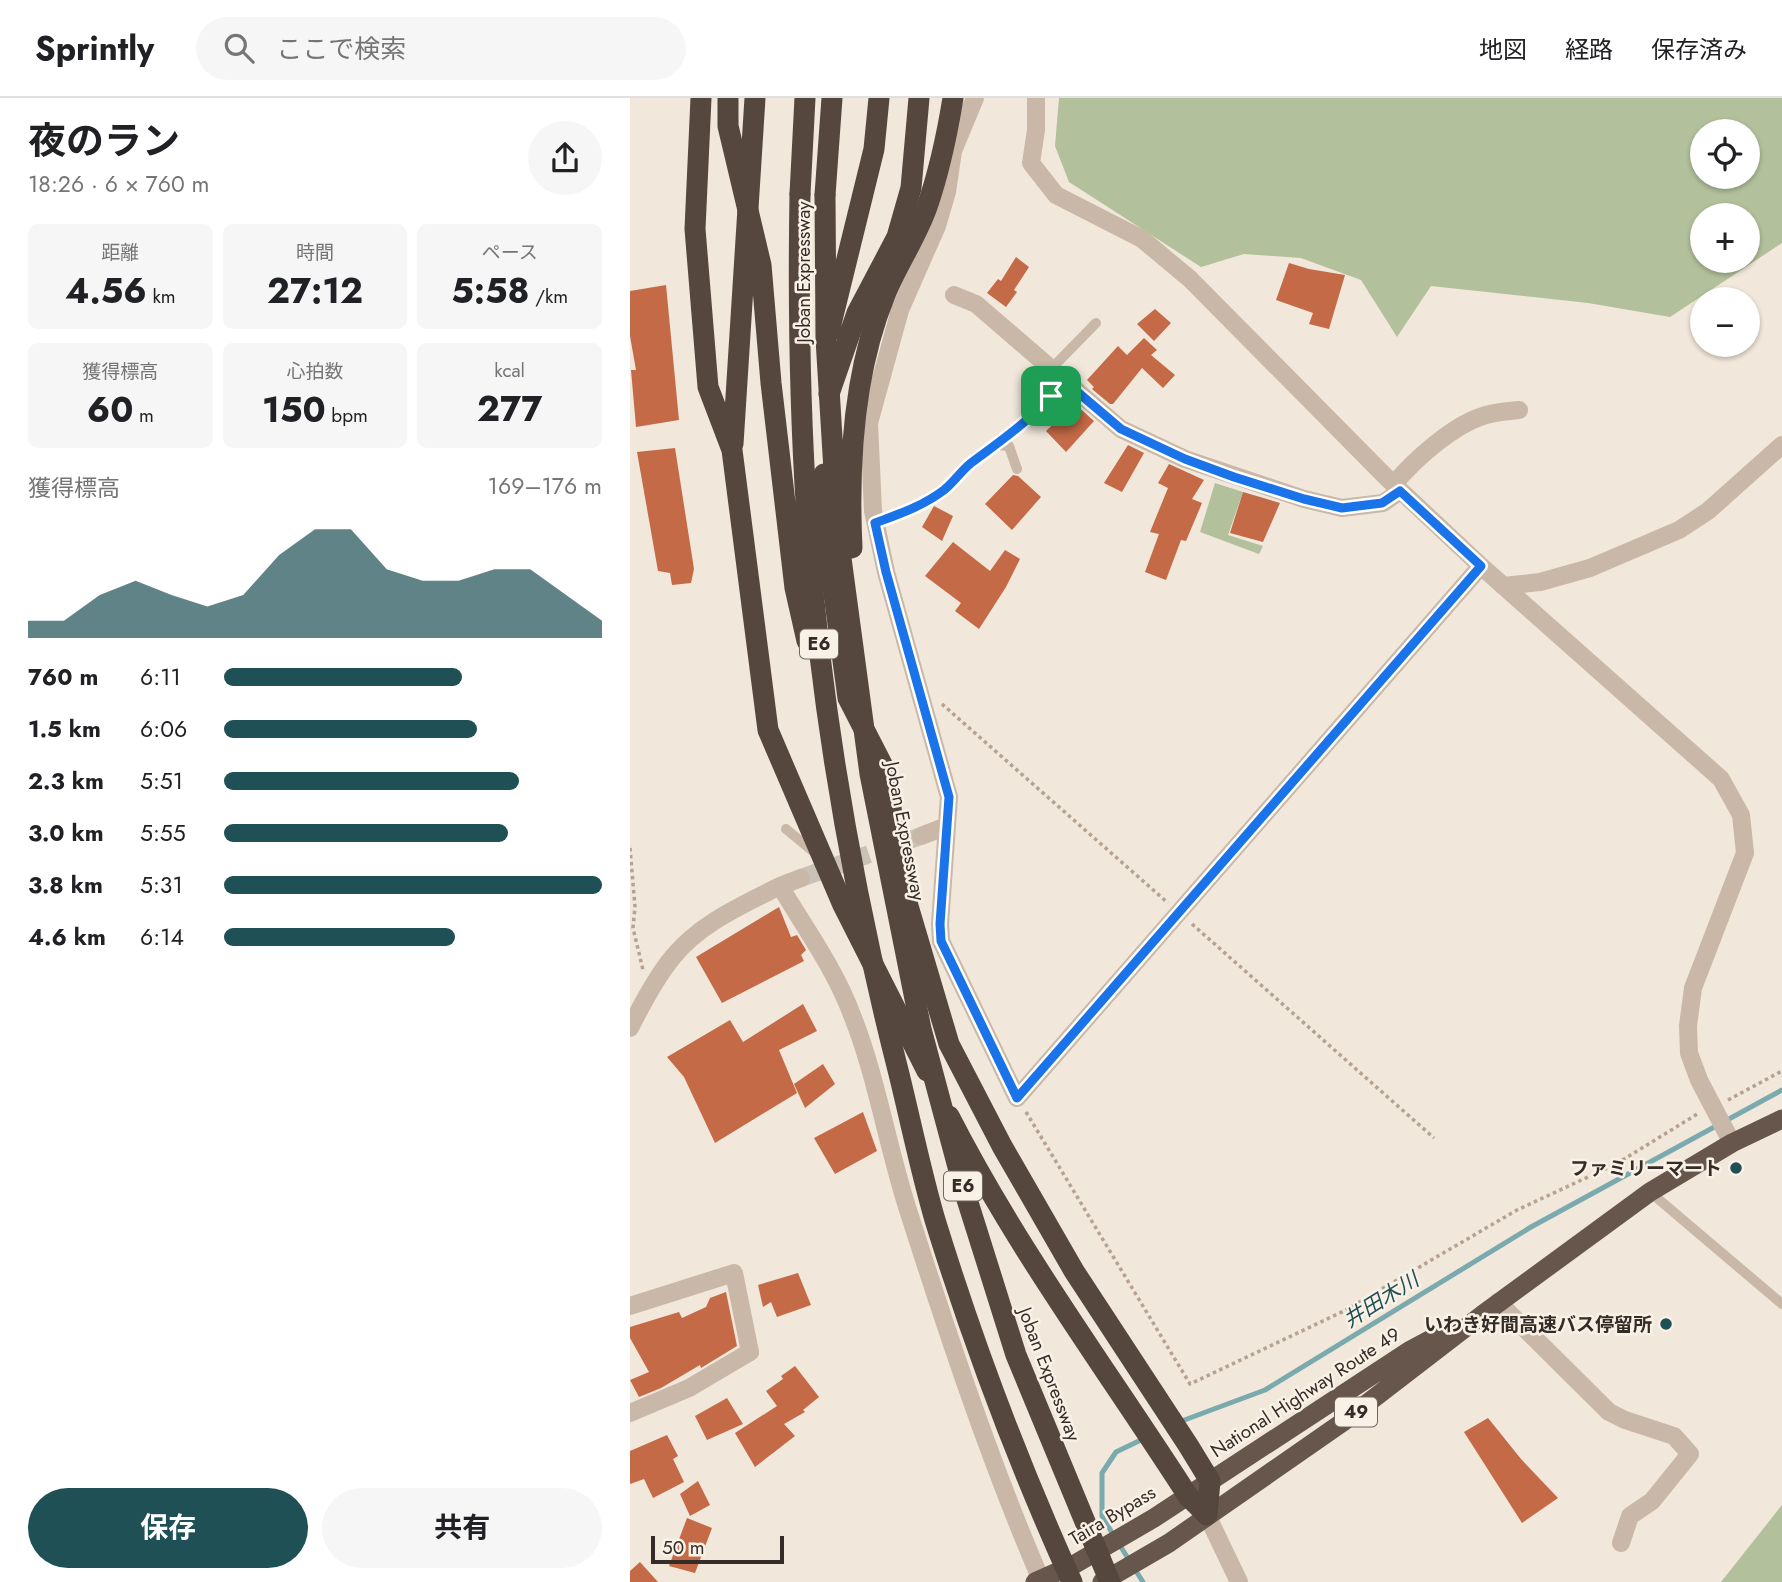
<!DOCTYPE html>
<html lang="ja">
<head>
<meta charset="utf-8">
<style>
	:root { --surface:#fff; --page:#f6f6f6; --text:#202124; --muted:#757577; --line:#e0e0e0; --accent:#1e5056 }
	body { margin:0; font-family:Jost,"Noto Sans JP",sans-serif; background:var(--page); color:var(--text); height:100vh; display:flex; flex-direction:column; font-size:26px; white-space:nowrap }
	* { box-sizing:border-box; margin:0 }
	p { font-size:23px; color:var(--muted) }
	.icon { flex:none; width:38px; height:38px; fill:none; stroke:currentColor; stroke-width:2; stroke-linecap:round; stroke-linejoin:round }
	.map { position:relative; flex:1; overflow:hidden }
	.sheet { display:flex; flex-direction:column; background:var(--surface); width:630px }
	.sheet>* { flex:none }
	.buttons { position:absolute; left:1060px; top:21px; display:grid; gap:14px }
	.buttons a { display:grid; place-items:center; width:70px; height:70px; border-radius:50%; background:var(--surface); box-shadow:0 2px 5px #0004; font-size:35px }
	.scale { position:absolute; left:21px; bottom:18px; width:133px; box-sizing:border-box; padding-left:7px; border:4px solid #352c27; border-top:0; font-size:19px; line-height:24px; white-space:nowrap; color:#352c27; -webkit-text-stroke:5px #f9f1e6; paint-order:stroke }
	.pin { position:absolute; display:grid; place-items:center; width:60px; height:60px; color:#fff; margin:-30px; border-radius:14px; box-shadow:0 4px 10px #0006 }
	.round { display:grid; place-items:center; flex:none; width:74px; height:74px; border-radius:37px; background:var(--page) }
	.summary { display:flex; align-items:center; justify-content:space-between; height:119px; padding:0 28px }
	h1 { font-size:38px; font-weight:700; line-height:52px }
	.figures { display:grid; grid-template-columns:repeat(3,1fr); gap:10px; height:119px; padding:7px 28px }
	.figures div { display:grid; align-content:center; border-radius:10px; background:var(--page); text-align:center }
	.figures b { font-size:35px; font-weight:700 }
	.figures small { font-size:19px; font-weight:400 }
	.figures p { font-size:19px }
	.chart { height:196px; padding:14px 28px }
	.chart p { display:flex; justify-content:space-between }
	.chart svg { width:100%; height:126px; margin-top:7px; fill:var(--accent); opacity:.7 }
	.button { display:flex; gap:14px; margin-top:auto; padding:14px 28px }
	.button a { flex:1; height:80px; border-radius:42px; background:var(--accent); color:#fff; font-size:28px; font-weight:700; line-height:80px; text-align:center }
	.button a+a { background:var(--page); color:var(--text) }
	ul { padding:0 28px; list-style:none; font-size:23px }
	li { display:grid; grid-template-columns:112px 84px 1fr; align-items:center; height:52px }
	li i { height:18px; border-radius:9px; background:var(--accent) }
	header { display:flex; align-items:center; gap:42px; box-sizing:border-box; height:98px; padding:0 35px; background:var(--surface); border-bottom:2px solid var(--line) }
	header strong { font-size:33px }
	nav { display:flex; gap:38px; margin-inline-start:auto; font-size:24px }
	.search { width:490px; height:63px; background:var(--page); display:flex; align-items:center; gap:18px; box-sizing:border-box; padding:0 24px; border-radius:38px; color:var(--muted); font-size:26px }
	main { display:flex; flex:1; min-height:0 }
	.map>svg:first-child { display:block }
</style>
</head>
<body>
<header>
<strong>Sprintly</strong>
<div class="search"><svg class="icon" aria-label="search" viewBox="0 0 24 24"><circle cx="10" cy="10" r="6"/><path d="M15 15l6 6"/></svg>ここで検索</div>
<nav><a>地図</a><a>経路</a><a>保存済み</a></nav>
</header>
<main>
<section class="sheet">
<div class="summary"><div><h1>夜のラン</h1><p>18:26 · 6 × 760 m</p></div><a class="round"><svg class="icon" aria-label="share" viewBox="0 0 24 24"><path d="M12 15V3M7 8l5-5 5 5M5 13v7h14v-7"/></svg></a></div>
<div class="figures">
<div><p>距離</p><b>4.56<small> km</small></b></div>
<div><p>時間</p><b>27:12</b></div>
<div><p>ペース</p><b>5:58<small> /km</small></b></div>
</div>
<div class="figures">
<div><p>獲得標高</p><b>60<small> m</small></b></div>
<div><p>心拍数</p><b>150<small> bpm</small></b></div>
<div><p>kcal</p><b>277</b></div>
</div>
<div class="chart"><p><span>獲得標高</span>169–176 m</p>
<svg viewBox="0 0 160 44" preserveAspectRatio="none"><path d="M0 44V38L10 38L20 29L30 24L40 29L50 33L60 29L70 15L80 6L90 6L100 20L110 24L120 24L130 20L140 20L150 29L160 38V44z"/></svg>
</div>
<ul>
<li><b>760 m</b>6:11<i style="width:63%"></i></li>
<li><b>1.5 km</b>6:06<i style="width:67%"></i></li>
<li><b>2.3 km</b>5:51<i style="width:78%"></i></li>
<li><b>3.0 km</b>5:55<i style="width:75%"></i></li>
<li><b>3.8 km</b>5:31<i style="width:100%"></i></li>
<li><b>4.6 km</b>6:14<i style="width:61%"></i></li>
</ul>
<div class="button"><a>保存</a><a>共有</a></div>
</section>
<div class="map">
<svg width="1152" height="1484" viewBox="0 0 1152 1484">
	<rect width="100%" height="100%" fill="#f1e7da"/>
	<path fill="#b2c09b" fill-rule="evenodd" d="M429,0H1152V145L1040,219L958,205L801,188L767,239L731,182L671,160L614,156L571,169L439,84L425,48ZM1073,33H1118V79H1073ZM1073,117H1118V163H1073Z
		M585,385L613,394L598,437L633,448L629,456L570,434Z
		M1152,1407V1484H1091Z"/>
	<g fill="none" stroke-linecap="round" stroke-linejoin="round">
		<path stroke="#7aa9ae" stroke-width="5" d="M549,1324L635,1292L901,1129L1152,992
			M484,1438L472,1418V1375L486,1354L515,1340
			M489,1446L513,1484"/>
	</g>
	<path fill="#c46a46" d="M386,159L399,169L384,192L387,194L376,209L357,195L368,181L371,183Z
		M659,165L679,171L715,177L699,231L679,226L683,215L646,202Z
		M36,187L49,322L6,329L1,272H6L0,238V193Z
		M525,211L541,225L524,243L507,226Z
		M514,240L527,252L521,257L545,277L533,290L512,270L483,306H480L462,291L464,289L457,282L488,248L497,257Z
		M445,306L464,323L436,354L416,333Z
		M498,347L514,355L492,394L474,385Z
		M45,350L64,471L61,485L42,487L40,475L28,473L7,354Z
		M539,366L574,382L562,401L572,405L556,443L551,442L536,482L515,474L529,436L520,434L538,390L528,385Z
		M383,377L388,378L411,399L382,432L355,406Z
		M613,394L650,405L633,444L600,435Z
		M304,408L323,418L312,443L292,429Z
		M323,444L360,473L375,452L390,461L376,489L349,531L325,513L331,505L295,478Z
		M149,809L161,839L167,837L176,852L171,857L174,863L92,905L66,859Z
		M173,906L187,933L149,952L167,995L85,1045L54,979L37,959L100,922L113,944Z
		M193,966L205,986L175,1010L164,986Z
		M233,1014L247,1053L205,1076L184,1040Z
		M168,1175L181,1207L147,1219L141,1204L133,1209L128,1187Z
		M96,1194L107,1248L71,1270L70,1267L31,1290L9,1299L0,1282L19,1274L0,1240V1229L49,1214L52,1220L76,1209L80,1200Z
		M165,1268L189,1299L173,1312L175,1314L154,1326L165,1338L125,1369L105,1335L147,1308L136,1293L153,1281L151,1278Z
		M97,1300L113,1326L77,1342L65,1318Z
		M858,1320L891,1361L928,1400L892,1425L834,1334Z
		M37,1337L48,1358L43,1361L54,1384L23,1400L14,1381L0,1386V1353Z
		M68,1383L80,1407L60,1418L50,1396Z
		M57,1420L82,1430L65,1475L39,1468Z
		M10,1464L28,1484H0V1473Z"/>
	<g fill="none" stroke-linecap="round" stroke-linejoin="round">
		<path stroke="#cbc2b6" stroke-width="18" stroke-dasharray="18 9" stroke-linecap="butt" d="M171,780L291,738"/>
		<path stroke="#b5a291" stroke-width="3.5" stroke-dasharray="3.5 3.5" stroke-linecap="butt" d="M312,606L538,805
			M0,750L5,809L3,830L13,872
			M562,826L804,1040
			M1098,1002L1152,973
			M396,1014L560,1286L714,1213L887,1112L986,1066L1069,1015"/>
		<path stroke="#c9b8a7" stroke-width="10" d="M421,271L466,225
			M366,347L379,348L387,371
			M245,424C257,420 270,417 281,412C304,401 319,385 337,368C371,337 407,324 431,280
			M156,731L185,755
			M1020,1094L1152,1206"/>
		<path stroke="#c9b8a7" stroke-width="18" d="M345,0L323,53L317,94L307,128L270,212L239,325L243,413L256,474L319,699L310,826L311,843L387,1000L851,468
			M406,0V32L401,65L426,97L512,141L560,181L756,379L851,468L1091,681L1111,717L1115,755L1063,890L1058,928L1059,955L1069,982L1102,1045
			M324,197L346,206L491,331L555,361L674,401L712,410L753,405L770,393
			M764,386C785,361 824,326 856,317C867,314 879,313 889,312
			M873,488L910,484L960,470L1049,432L1078,413L1152,347
			M291,738L317,728
			M150,788L171,780
			M0,930C12,906 25,881 42,860C69,826 112,807 150,788C175,830 205,871 222,917C247,980 257,1047 278,1112C318,1237 359,1361 411,1482
			M868,1204L979,1314L995,1322L1044,1338L1060,1356L1022,1403L1000,1418L991,1445
			M0,1208L104,1175L120,1254L59,1290L0,1315"/>
		<path stroke="#c9b8a7" stroke-width="18" d="M577,1417L609,1484"/>
		<path stroke="#66564b" stroke-width="19" d="M405,1484L445,1466L524,1420L779,1253L809,1237
			M472,1484L539,1445L713,1324L852,1217L1020,1094L1102,1045L1152,1021"/>
		<path stroke="#56473e" stroke-width="21" d="M71,0L65,131L78,289L102,352L138,632L213,807L297,973
			M170,96L175,0
			M195,97L202,0
			M199,234L244,51L249,0
			M199,296L227,215L267,139L281,90L289,0
			M103,346L125,0
			M194,376L199,459L218,600L254,670L278,808L319,946L372,1048L444,1173L558,1347L580,1383L577,1417
			M319,1018C387,1151 477,1272 558,1398L577,1417"/>
		<path stroke="#56473e" stroke-width="21" d="M98,0V28L131,167L141,285L165,490L177,543
			M170,96C168,213 170,330 179,447C193,626 225,803 269,976C281,1025 291,1074 305,1122C343,1245 389,1367 442,1484
			M195,97L196,241L208,438L240,676L291,931L335,1095L386,1257L480,1484
			M222,450C218,366 223,275 255,197C267,167 286,140 297,109C309,74 317,37 323,0"/>
	</g>
	<g fill="none" stroke-linecap="round" stroke-linejoin="round">
		<defs>
			<path id="route" d="M431,280L491,331L555,361L604,379L674,401L712,410L752,405L770,393L851,468L387,1000L311,843L310,826L319,699L256,474L245,425C269,416 293,408 314,392C324,384 331,373 341,365C374,340 411,317 431,280Z"/>
		</defs>
		<use href="#route" stroke="#fff" stroke-width="14"/>
		<use href="#route" stroke="#1a73e8" stroke-width="9"/>
	</g>
	<g fill="#1e5056" stroke="#f9f1e6" stroke-width="2.5">
		<circle cx="1106" cy="1070" r="7"/>
		<circle cx="1036" cy="1226" r="7"/>
	</g>
	<g text-anchor="middle" stroke-width="5" stroke-linejoin="round" paint-order="stroke">
		<g fill="#f9f1e6" stroke="#706760" stroke-width="2">
			<rect x="170" y="531.5" width="38" height="29" rx="5"/>
			<rect x="314" y="1073.5" width="38" height="29" rx="5"/>
			<rect x="705" y="1299.5" width="42" height="29" rx="5"/>
		</g>
		<g font-size="18" font-weight="bold" fill="#352c27">
			<text x="189" y="552">E6</text>
			<text x="333" y="1094">E6</text>
			<text x="726" y="1320">49</text>
		</g>
		<g font-size="19" fill="#352c27" stroke="#f9f1e6">
			<text transform="translate(173 174) rotate(-90)" y="7">Joban Expressway</text>
			<text transform="translate(276 733) rotate(79)" y="7">Joban Expressway</text>
			<text transform="translate(420 1276) rotate(69)" y="7">Joban Expressway</text>
			<text transform="translate(675 1294) rotate(-33)" y="7">National Highway Route 49</text>
			<text transform="translate(482 1417) rotate(-31)" y="7">Taira Bypass</text>
		</g>
		<g font-size="19" font-weight="bold" fill="#352c27" stroke="#f9f1e6" text-anchor="end">
			<text x="1092" y="1077">ファミリーマート</text>
			<text x="1022" y="1233">いわき好間高速バス停留所</text>
		</g>
		<g font-size="21" font-style="italic" fill="#1e5056" stroke="#f9f1e6">
			<text transform="translate(751 1202) rotate(-32)" y="7">井田木川</text>
		</g>
	</g>
</svg>
<div class="buttons">
<a><svg class="icon" aria-label="locate" viewBox="0 0 24 24"><circle cx="12" cy="12" r="6"/><path d="M12 2v4M12 18v4M2 12h4M18 12h4"/></svg></a>
<a>+</a>
<a>−</a>
</div>
<div class="scale">50 m</div>
<div class="pin" style="left:421px;top:298px;background:#1e9e55"><svg class="icon" aria-label="arrive" viewBox="0 0 24 24"><path d="M6 21V4h12l-3 4 3 4H6"/></svg></div>
</div>
</main>
</body>
</html>
